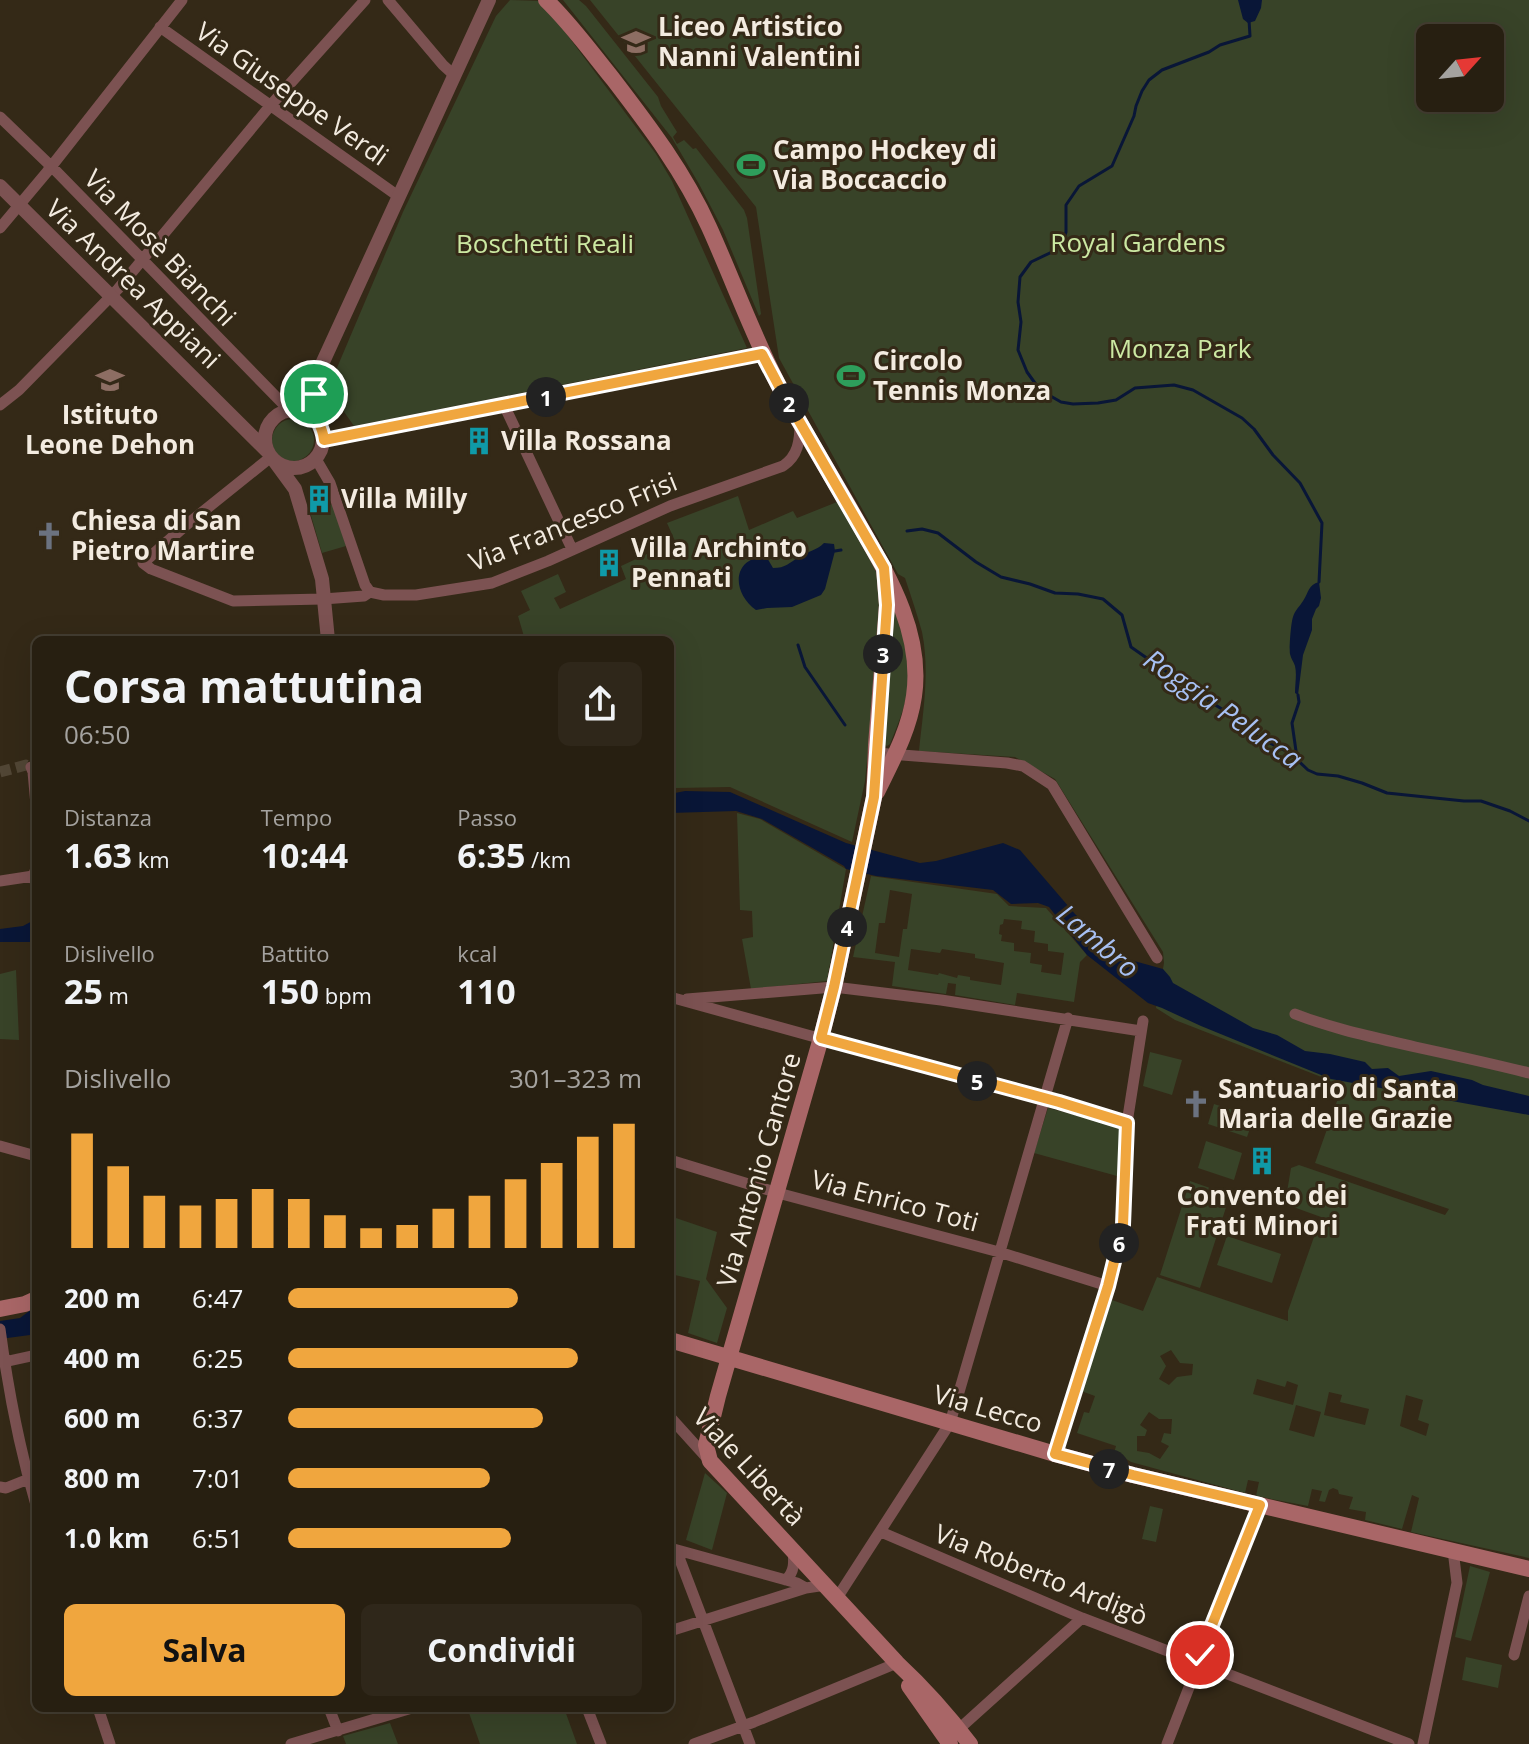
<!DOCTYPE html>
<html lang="it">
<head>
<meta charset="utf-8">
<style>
	:root { --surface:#271f11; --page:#2f271a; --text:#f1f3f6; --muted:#a4a29f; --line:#433d31; --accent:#f0a63e }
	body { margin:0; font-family:"Open Sans",sans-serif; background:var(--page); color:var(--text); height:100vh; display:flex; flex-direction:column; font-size:30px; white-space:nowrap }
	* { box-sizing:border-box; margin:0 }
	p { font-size:26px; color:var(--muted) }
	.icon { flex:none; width:44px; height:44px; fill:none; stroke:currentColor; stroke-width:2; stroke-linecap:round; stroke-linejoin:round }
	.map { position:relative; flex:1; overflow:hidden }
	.details { position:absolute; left:32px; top:636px; width:642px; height:1076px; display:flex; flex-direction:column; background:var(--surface); border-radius:12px; box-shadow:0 8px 32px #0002,0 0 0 2px var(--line) }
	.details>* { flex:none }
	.needle { width:52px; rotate:63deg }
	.fabs { position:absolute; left:1416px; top:24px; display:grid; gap:16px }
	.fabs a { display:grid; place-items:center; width:88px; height:88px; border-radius:12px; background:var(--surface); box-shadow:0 8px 32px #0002,0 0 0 2px var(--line); font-size:40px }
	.pin { position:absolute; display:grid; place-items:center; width:68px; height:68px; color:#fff; margin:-34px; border:4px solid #fff; border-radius:50%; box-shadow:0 2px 8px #0007 }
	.km { position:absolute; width:40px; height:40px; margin:-20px; border-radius:50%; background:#222; color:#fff; font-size:22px; line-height:40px; text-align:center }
	.round { display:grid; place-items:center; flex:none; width:84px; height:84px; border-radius:12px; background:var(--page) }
	.overview { display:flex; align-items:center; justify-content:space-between; height:136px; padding:0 32px }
	h1 { font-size:44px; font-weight:700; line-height:60px }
	.metrics { display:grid; grid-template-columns:repeat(3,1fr); gap:12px; height:136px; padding:8px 32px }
	.metrics div { display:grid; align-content:center }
	.metrics b { font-size:34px; font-weight:700 }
	.metrics small { font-size:22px; font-weight:400 }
	.metrics p { font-size:22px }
	.chart { height:224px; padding:16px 32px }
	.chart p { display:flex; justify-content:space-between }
	.chart svg { width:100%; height:144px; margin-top:8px; stroke:var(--accent); stroke-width:6 }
	.cta { display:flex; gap:16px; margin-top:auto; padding:16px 32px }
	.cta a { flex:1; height:92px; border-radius:12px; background:var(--accent); color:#111; font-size:32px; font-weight:700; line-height:92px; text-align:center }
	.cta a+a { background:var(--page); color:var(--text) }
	ul { padding:0 32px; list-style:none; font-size:26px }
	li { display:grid; grid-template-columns:128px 96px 1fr; align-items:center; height:60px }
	li i { height:20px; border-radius:10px; background:var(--accent) }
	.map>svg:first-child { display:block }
</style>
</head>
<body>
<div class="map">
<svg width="1529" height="1744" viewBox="0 0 1529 1744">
	<rect width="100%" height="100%" fill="#342917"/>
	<path fill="#384328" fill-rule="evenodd" d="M510,0L542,1L656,154L672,181L747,348L354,426L328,389L403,212L496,16Z
		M563,0H579L586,6L658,97L661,106L677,132L673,137L677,144L684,140L693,149L696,148L744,210L747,218L761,314L759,316L723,230L699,184L672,138Z
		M590,0H1529V1558L1411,1532L1419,1498L1412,1495L1402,1529L1365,1520L1366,1512L1349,1509L1353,1497L1339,1494L1338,1490L1333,1488L1329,1490L1325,1502L1319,1501L1322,1491L1312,1489L1308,1506L1256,1496L1259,1482L1248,1480L1245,1493L1131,1462L1122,1456L1114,1453L1116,1446L1077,1433L1084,1412L1089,1413L1095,1396L1081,1391L1112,1300L1143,1311L1157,1277L1288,1321V1311L1321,1217L1285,1204L1291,1168L1299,1165L1445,1215L1449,1209L1315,1163L1342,1087L1324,1078L1175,1020L1156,1008L1164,963L1163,952L1055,779L1015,757L919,751C923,712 930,671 922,632C917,614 911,596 905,578L898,574L779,358L756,207ZM1430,38H1490V98H1430ZM1171,1350L1180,1363L1193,1364L1192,1375L1177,1377L1169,1385L1159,1379L1166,1366L1160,1356ZM1257,1379L1285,1387L1287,1381L1298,1385L1293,1405L1253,1394ZM1329,1392L1342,1395L1340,1402L1369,1409L1365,1425L1324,1415ZM1406,1395L1423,1400L1418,1420L1429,1424L1426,1436L1400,1426ZM1296,1405L1321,1412L1314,1437L1289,1430ZM1149,1412L1159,1419H1172L1171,1434L1164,1433L1161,1442L1169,1446L1160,1459L1149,1453L1137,1451V1436H1145L1147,1430L1140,1425Z
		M272 440a21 21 0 1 1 42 0a21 21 0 1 1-42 0Z
		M738,496L749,530L793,511L797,518L837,502L875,568L880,586L874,688L865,781L852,842L730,787L676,788L670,790V640H525L518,616L530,610L521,591L558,574L566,592L554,598L560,609L626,579L621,566L675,541L667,523Z
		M333,504L346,546L322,553L310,512Z
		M890,587C898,618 914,660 908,691C904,709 897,727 890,744L887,746L883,744Z
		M737,813L760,819L846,869L827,981L751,989L742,939L753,937L752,911L740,910Z
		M871,876L997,894L1009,906L1046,908L1087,955L1080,962L1074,1002L1017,993L1015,1005L955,995L956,984L948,983L946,994L892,986L895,962L853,957ZM890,890L912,894L907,929H903L899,957L875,953L879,923H885ZM1004,919L1022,921L1021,929L1035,931L1034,942L1048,944V951L1064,953L1061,975L1041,972L1042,965L1030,963L1031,953L1014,951V943L1001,941L1002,935L999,934L1000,925L1003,924ZM911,949L940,953L942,949L975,954V958L1004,963L1001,985L970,980V977L958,975L957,978L939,973L938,975L908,970Z
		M16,970L19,1040L0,1039V974Z
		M1150,1052L1182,1060L1172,1095L1143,1086Z
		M1214,1104L1254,1117L1247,1137L1208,1124Z
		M1048,1108L1120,1127L1117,1176L1034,1153Z
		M1206,1141L1242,1153L1234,1180L1198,1168Z
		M1190,1181L1230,1195L1200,1288L1160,1275Z
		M670,1216L717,1232L706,1279L727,1308L717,1343L688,1333L700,1281L675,1275L673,1282L670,1281Z
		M1227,1236L1281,1254L1272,1283L1217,1265Z
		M705,1473L727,1493L712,1550L686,1540Z
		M1150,1506L1163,1509L1156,1542L1142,1539Z
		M1470,1566L1490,1572L1471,1641L1455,1637Z
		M1466,1657L1502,1665L1498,1688L1462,1680Z
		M483,1708H564L577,1744H480L469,1713Z
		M390,1723L398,1744H346L343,1736Z"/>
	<path fill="#091637" d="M1238,0H1262L1261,8L1255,21L1248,23L1243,19Z
		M824,543L834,544L835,551L825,589L821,595L792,607L767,608L756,610C732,593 731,558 766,556L773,568C786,568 789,563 799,557C808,551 816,551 824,543Z
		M1319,582L1321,598L1319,606L1316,609L1312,619V630L1303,655L1298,695L1295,693C1295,684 1297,674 1295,666C1294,662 1291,659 1290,654C1289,649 1291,622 1293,617C1295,610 1300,606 1303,601C1309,592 1308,585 1319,582Z
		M685,791L730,792L846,843L920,863L936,861L1003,843L1020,850L1075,914L1107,945L1127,959L1163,969L1170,977L1173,983L1253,1028L1277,1035L1305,1051L1330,1054L1365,1062L1372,1069L1388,1068L1399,1076L1431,1071L1472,1080L1483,1085L1529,1096V1115L1331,1079L1201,1026L1162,1008L1148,1003L1087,955L1049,907L1038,903L1011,904L993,890L876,876L846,869L844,866L762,819L736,811L670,813V794Z
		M36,919V942H0V929L23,926Z
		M36,1306V1328L30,1335L0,1339V1321L20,1318Z"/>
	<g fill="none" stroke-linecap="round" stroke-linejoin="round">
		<path stroke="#091637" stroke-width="3" d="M1249,20L1250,36L1220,45L1209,52L1162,70L1149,80L1142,91L1136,106L1134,116L1112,166L1079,186L1066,205V232L1063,242L1054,251L1031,262L1020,277L1018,302L1021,322L1018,350L1027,372L1040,390L1061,402L1073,404L1098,403L1116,400L1135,388L1174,385L1193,390L1242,418L1254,429L1273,455L1300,483L1322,523L1319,582
			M907,531L922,529L938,533L976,562L1001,577L1030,584L1055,593L1078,594L1103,599L1122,615L1131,647L1201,696L1233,716L1254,735L1290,753L1308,770L1317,774L1338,776L1362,783L1387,793L1464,801H1481L1510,811L1529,821
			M835,551L841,550
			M798,645L805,667L845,725
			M1297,758L1292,723L1299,702L1298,695"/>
		<path stroke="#514635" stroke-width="11" stroke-dasharray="11 5.5" stroke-linecap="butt" d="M0,772L26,765L31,767"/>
		<path stroke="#7c5252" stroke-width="11" d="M388,0L443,65L454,75
			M160,27L398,196
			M0,117L56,171L289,410
			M0,228L47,172L182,0
			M0,405L19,390L118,289L270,106L365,0
			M504,405L572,549
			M324,440L762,354
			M271,457L185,526L143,563L151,569L233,601L323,599L364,596L370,592L384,595H416L492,583L548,561L670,506L783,466C798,456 800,441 800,423
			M316,459L330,483L365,585L370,592
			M876,753L1007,763L1023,766L1052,785L1157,958
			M31,767L33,772L36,805
			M36,869L33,876L36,884
			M0,881L33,876
			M670,997L927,1068L1059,1102L1127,1123
			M687,999L834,987L941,1000L1141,1031
			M1295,1014C1336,1030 1378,1038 1420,1048C1457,1056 1493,1064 1529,1073
			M0,1146L36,1156
			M670,1160L778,1193L999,1252L1108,1286
			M0,1329C8,1389 19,1447 36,1505
			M4,1362L36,1355
			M670,1417L707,1458
			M1055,1454L1108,1286L1123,1225L1127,1123L1143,1021
			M0,1487L6,1488L36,1476
			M881,1532L1082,1618L1409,1744
			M670,1548L797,1583L806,1588
			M680,1551V1560L750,1744
			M786,1580C795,1571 794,1562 793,1550
			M837,1598L950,1423L1068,1018
			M670,1631L806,1588L826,1585
			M1514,1655L1529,1596
			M98,1708L110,1744
			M329,1708L338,1731
			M587,1708L601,1744
			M964,1733L959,1729L1082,1618
			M291,1744L412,1708
			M694,1744L754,1722L897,1663
			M1167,1744L1260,1505
			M1423,1744L1457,1583L1453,1550"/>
		<path stroke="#7c5252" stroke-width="14" d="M0,186L267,451
			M265 439a29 29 0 1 1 58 0a29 29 0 1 1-58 0Z
			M290,410L299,402L322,364L489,0
			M273,459L295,489L322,579L328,640"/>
		<path stroke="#a96667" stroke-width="16" d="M546,0C571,24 591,52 613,79C649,126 684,172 709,227C733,280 753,336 780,388C803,429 827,469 851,510C882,566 924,628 914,696C909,731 892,761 877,792
			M884,568L887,605L876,745L874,797L834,987L821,1038L718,1396L706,1445L710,1461L897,1663C924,1688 948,1715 970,1744
			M0,1309L25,1304L36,1299
			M670,1340L1055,1454L1133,1475L1529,1569
			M909,1686L950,1744"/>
	</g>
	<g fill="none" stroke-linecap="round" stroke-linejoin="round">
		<defs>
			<path id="route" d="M314,394C309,418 322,419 324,440L762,354L780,388L884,568L887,605L874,797L834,987L821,1038L1059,1102L1127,1123L1123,1225L1108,1286L1055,1454L1133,1475L1260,1505L1200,1655"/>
		</defs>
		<use href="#route" stroke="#fff" stroke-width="16"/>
		<use href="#route" stroke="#f0a63e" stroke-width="10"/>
	</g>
	<defs>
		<symbol id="school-bare" viewBox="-9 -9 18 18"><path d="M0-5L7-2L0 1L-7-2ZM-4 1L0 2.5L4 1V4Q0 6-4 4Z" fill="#8d6e63" stroke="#342917" stroke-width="2.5" paint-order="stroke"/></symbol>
		<symbol id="stadium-bare" viewBox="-9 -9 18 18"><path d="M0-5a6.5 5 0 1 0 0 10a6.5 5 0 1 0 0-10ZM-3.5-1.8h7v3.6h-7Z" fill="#2e9e5b" stroke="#342917" stroke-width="2.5" paint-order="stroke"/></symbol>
		<symbol id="building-bare" viewBox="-9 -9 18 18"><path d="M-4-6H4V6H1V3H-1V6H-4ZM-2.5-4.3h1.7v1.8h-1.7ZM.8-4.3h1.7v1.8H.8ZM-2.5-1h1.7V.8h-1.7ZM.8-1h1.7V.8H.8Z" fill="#0f9aa8" stroke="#342917" stroke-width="2.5" paint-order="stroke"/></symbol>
		<symbol id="church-bare" viewBox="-9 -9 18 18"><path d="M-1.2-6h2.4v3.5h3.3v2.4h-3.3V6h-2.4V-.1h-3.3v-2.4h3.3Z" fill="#6b7280" stroke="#342917" stroke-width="2.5" paint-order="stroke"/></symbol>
	</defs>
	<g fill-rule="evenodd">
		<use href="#school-bare" x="616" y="22" width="40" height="40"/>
		<use href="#stadium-bare" x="731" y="145" width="40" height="40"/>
		<use href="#stadium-bare" x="831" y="356" width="40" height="40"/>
		<use href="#school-bare" x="90" y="360" width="40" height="40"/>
		<use href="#building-bare" x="459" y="421" width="40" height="40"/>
		<use href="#building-bare" x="299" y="479" width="40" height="40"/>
		<use href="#church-bare" x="29" y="516" width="40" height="40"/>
		<use href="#building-bare" x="589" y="543" width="40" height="40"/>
		<use href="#church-bare" x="1176" y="1084" width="40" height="40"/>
		<use href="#building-bare" x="1242" y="1141" width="40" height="40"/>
	</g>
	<g text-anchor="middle" stroke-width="6" stroke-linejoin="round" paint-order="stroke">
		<g font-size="26" font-weight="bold" fill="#f3ebe0" stroke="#342917" text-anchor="start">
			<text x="658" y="36">Liceo Artistico<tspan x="658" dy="30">Nanni Valentini</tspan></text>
			<text x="773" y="159">Campo Hockey di<tspan x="773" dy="30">Via Boccaccio</tspan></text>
			<text x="873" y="370">Circolo<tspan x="873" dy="30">Tennis Monza</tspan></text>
			<text x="110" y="424" text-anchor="middle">Istituto<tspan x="110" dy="30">Leone Dehon</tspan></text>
			<text x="501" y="450">Villa Rossana</text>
			<text x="341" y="508">Villa Milly</text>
			<text x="71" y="530">Chiesa di San<tspan x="71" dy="30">Pietro Martire</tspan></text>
			<text x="631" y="557">Villa Archinto<tspan x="631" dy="30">Pennati</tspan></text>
			<text x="1218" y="1098">Santuario di Santa<tspan x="1218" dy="30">Maria delle Grazie</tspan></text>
			<text x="1262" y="1205" text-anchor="middle">Convento dei<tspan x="1262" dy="30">Frati Minori</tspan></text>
		</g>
		<g font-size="26" fill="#f3ebe0" stroke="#342917">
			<text transform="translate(292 94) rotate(35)" y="9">Via Giuseppe Verdi</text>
			<text transform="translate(160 248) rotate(46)" y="9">Via Mosè Bianchi</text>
			<text transform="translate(133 284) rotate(44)" y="9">Via Andrea Appiani</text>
			<text transform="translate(573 522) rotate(-22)" y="9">Via Francesco Frisi</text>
			<text transform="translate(759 1170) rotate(-74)" y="9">Via Antonio Cantore</text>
			<text transform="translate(895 1201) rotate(15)" y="9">Via Enrico Toti</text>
			<text transform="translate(988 1409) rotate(16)" y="9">Via Lecco</text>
			<text transform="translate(749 1467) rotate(47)" y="9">Viale Libertà</text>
			<text transform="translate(1041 1575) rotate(22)" y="9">Via Roberto Ardigò</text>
		</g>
		<g font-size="26" fill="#cbe8a2" stroke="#342917">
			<text x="1138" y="252">Royal Gardens</text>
			<text x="545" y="253">Boschetti Reali</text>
			<text x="1180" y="358">Monza Park</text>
		</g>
		<g font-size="28" font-style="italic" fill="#a7c0f3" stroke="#342917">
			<text transform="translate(1223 709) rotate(35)" y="10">Roggia Pelucca</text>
			<text transform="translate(1098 941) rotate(40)" y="10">Lambro</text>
		</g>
	</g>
</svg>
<div class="fabs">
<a><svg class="needle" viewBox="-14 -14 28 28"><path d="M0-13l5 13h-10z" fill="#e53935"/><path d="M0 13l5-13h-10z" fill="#a4a29f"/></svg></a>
</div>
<div class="pin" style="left:314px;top:394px;background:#1e9e55"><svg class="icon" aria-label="arrive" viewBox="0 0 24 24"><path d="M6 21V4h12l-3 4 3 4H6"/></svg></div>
<div class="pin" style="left:1200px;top:1655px;background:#d93025"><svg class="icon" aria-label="check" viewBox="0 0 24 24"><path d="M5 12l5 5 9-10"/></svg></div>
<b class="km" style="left:546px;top:397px">1</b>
<b class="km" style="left:789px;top:403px">2</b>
<b class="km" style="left:883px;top:654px">3</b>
<b class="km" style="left:847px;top:927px">4</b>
<b class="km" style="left:977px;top:1081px">5</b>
<b class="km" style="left:1119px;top:1243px">6</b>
<b class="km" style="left:1109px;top:1469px">7</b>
<section class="details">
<div class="overview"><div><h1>Corsa mattutina</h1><p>06:50</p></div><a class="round"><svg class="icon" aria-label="share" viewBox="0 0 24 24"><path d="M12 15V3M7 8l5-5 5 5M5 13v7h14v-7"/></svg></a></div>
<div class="metrics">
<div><p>Distanza</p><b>1.63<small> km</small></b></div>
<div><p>Tempo</p><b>10:44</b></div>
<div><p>Passo</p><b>6:35<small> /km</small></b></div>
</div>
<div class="metrics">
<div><p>Dislivello</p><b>25<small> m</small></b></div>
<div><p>Battito</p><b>150<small> bpm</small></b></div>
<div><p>kcal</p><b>110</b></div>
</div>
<div class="chart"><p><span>Dislivello</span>301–323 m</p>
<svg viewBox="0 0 160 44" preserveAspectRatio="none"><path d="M5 44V9M15 44V19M25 44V28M35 44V31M45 44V29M55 44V26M65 44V29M75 44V34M85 44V38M95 44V37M105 44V32M115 44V28M125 44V23M135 44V18M145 44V10M155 44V6"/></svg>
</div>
<ul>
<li><b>200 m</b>6:47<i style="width:65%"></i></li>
<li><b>400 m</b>6:25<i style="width:82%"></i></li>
<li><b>600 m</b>6:37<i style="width:72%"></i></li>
<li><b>800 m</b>7:01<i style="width:57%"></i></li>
<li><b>1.0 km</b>6:51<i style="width:63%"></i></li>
</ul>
<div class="cta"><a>Salva</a><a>Condividi</a></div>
</section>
</div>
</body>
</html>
